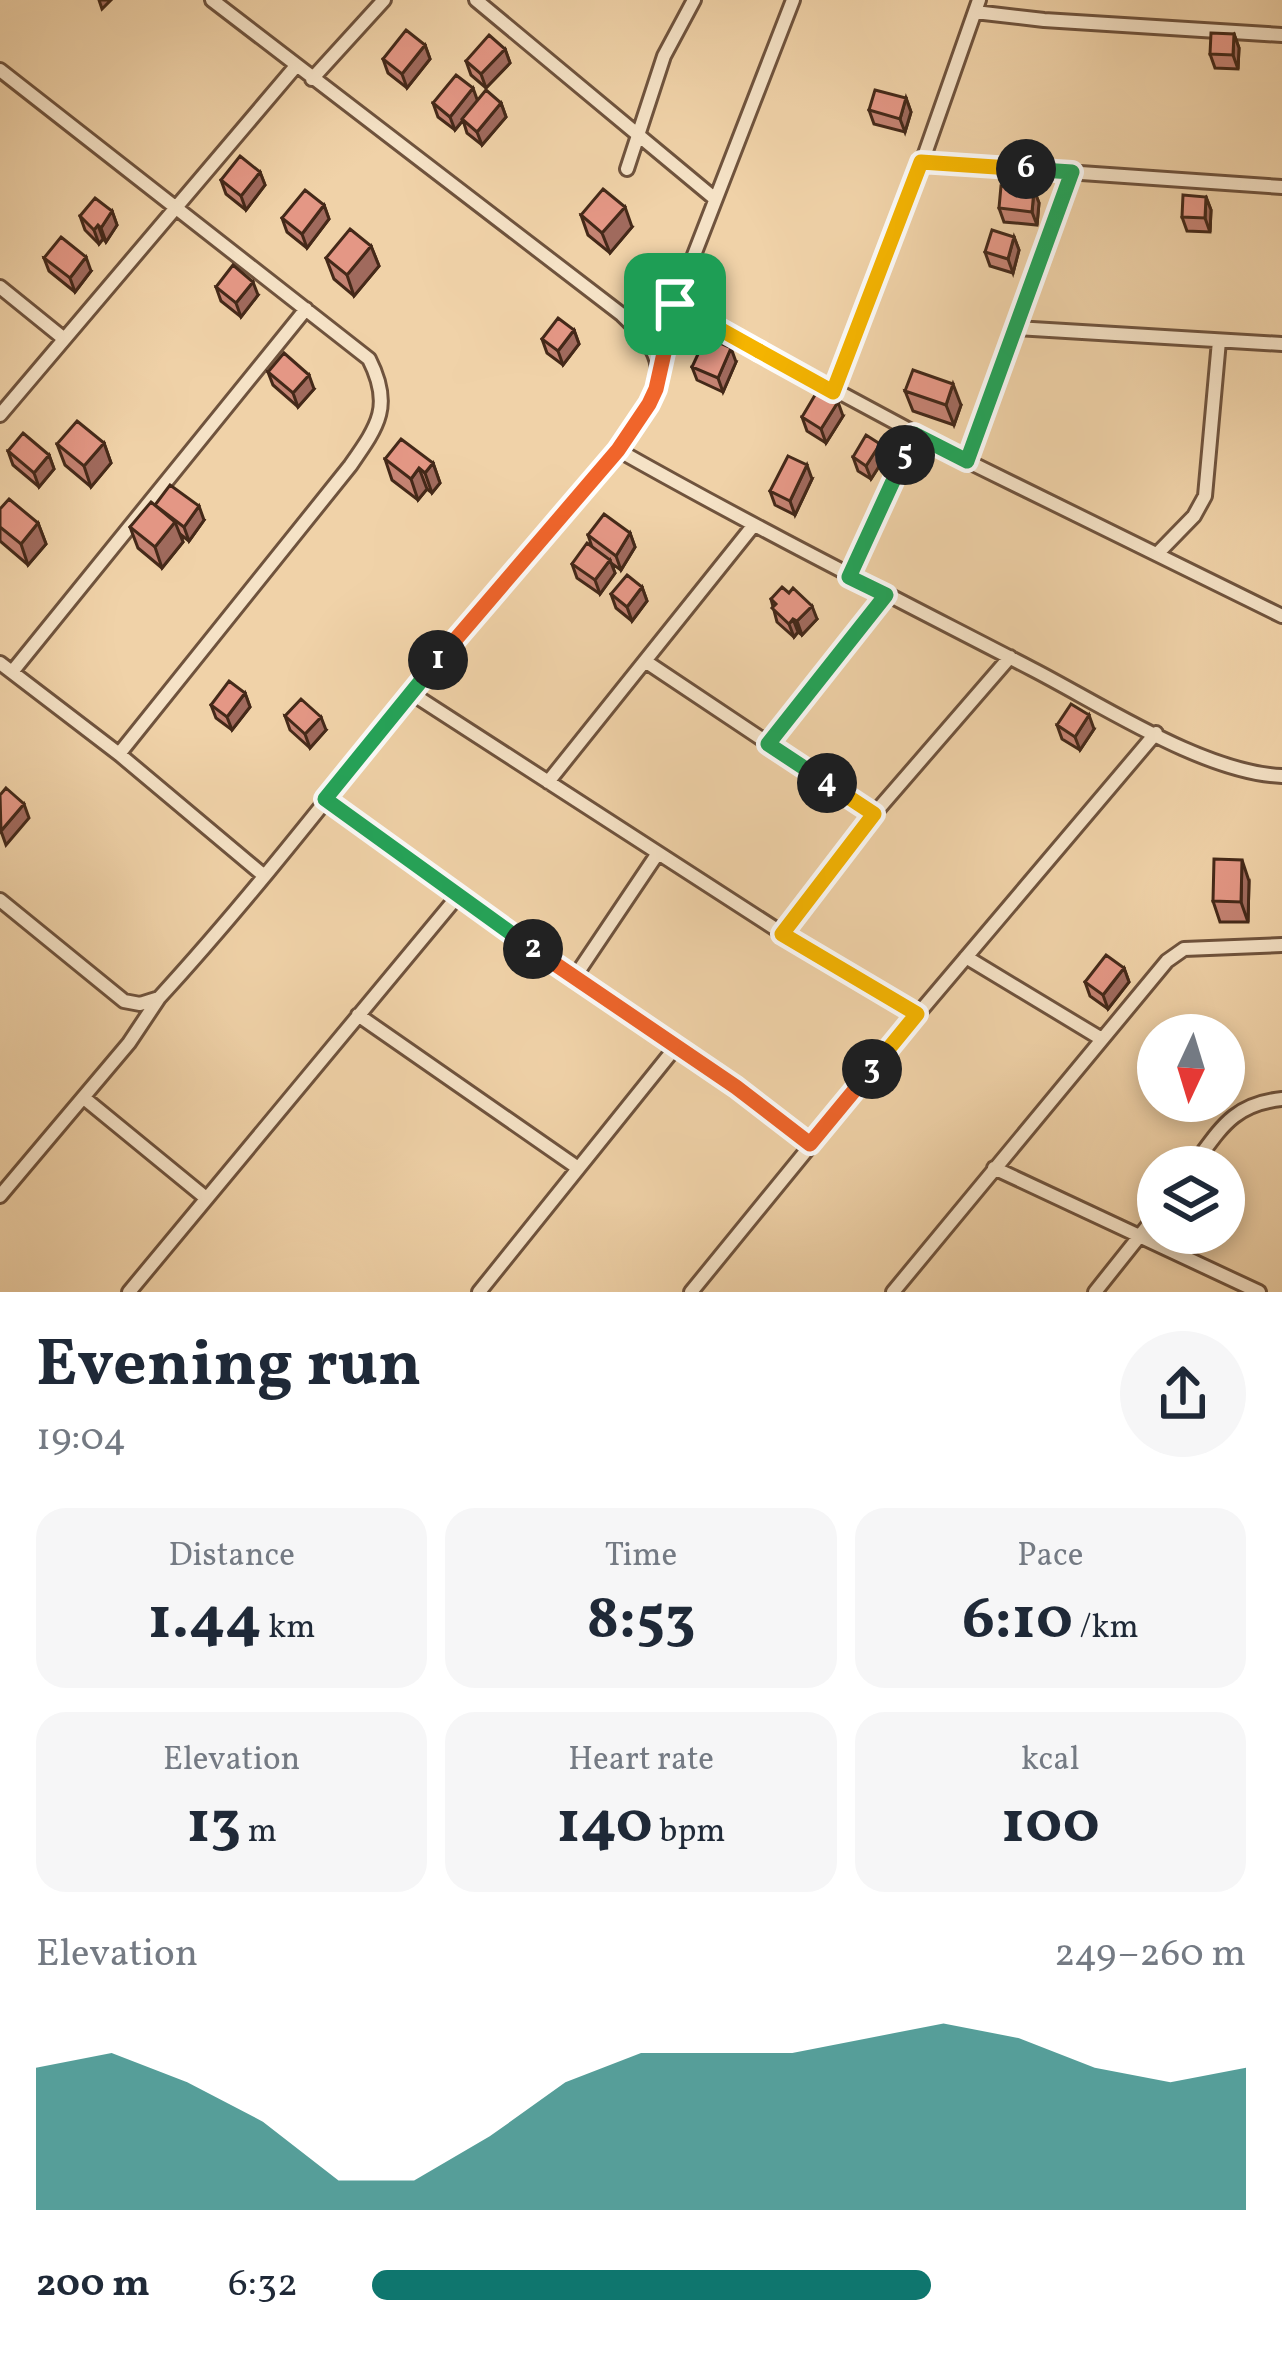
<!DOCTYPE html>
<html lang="en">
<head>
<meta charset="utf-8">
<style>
	:root { --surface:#fff; --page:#f6f6f7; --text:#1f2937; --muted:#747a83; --accent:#0f766e }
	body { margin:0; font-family:Vollkorn,serif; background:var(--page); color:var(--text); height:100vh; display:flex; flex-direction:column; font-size:45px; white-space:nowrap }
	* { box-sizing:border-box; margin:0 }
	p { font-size:39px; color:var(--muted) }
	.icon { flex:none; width:66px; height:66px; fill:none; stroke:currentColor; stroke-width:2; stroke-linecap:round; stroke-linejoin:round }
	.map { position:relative; height:1292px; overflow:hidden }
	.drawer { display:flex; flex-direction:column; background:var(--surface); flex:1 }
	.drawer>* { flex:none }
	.needle { width:78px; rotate:184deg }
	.fabs { position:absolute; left:1137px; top:1014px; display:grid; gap:24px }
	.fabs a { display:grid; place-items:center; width:108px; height:108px; border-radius:50%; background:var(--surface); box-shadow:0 6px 18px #0003; font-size:60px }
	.pin { position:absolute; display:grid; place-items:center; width:102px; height:102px; color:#fff; margin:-51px; border-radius:24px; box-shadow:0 6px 18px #0006 }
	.km { position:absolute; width:60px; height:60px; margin:-30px; border-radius:50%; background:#222; color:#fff; font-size:33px; line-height:60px; text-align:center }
	.round { display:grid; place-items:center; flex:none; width:126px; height:126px; border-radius:63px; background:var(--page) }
	.summary { display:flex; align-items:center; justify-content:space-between; height:204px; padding:0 36px }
	h1 { font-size:66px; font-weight:700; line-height:90px }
	.stats { display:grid; grid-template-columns:repeat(3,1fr); gap:18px; height:204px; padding:12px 36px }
	.stats div { display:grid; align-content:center; border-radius:30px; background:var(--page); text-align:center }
	.stats b { font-size:60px; font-weight:700 }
	.stats small { font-size:33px; font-weight:400 }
	.stats p { font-size:33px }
	.chart { height:336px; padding:24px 36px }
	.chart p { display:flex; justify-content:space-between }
	.chart svg { width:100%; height:216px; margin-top:12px; fill:var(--accent); opacity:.7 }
	ul { padding:0 36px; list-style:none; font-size:39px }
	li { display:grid; grid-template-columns:192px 144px 1fr; align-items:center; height:90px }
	li i { height:30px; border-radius:15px; background:var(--accent) }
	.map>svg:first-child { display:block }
</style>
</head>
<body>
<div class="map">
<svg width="1282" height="1292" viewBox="0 0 1282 1292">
	<rect width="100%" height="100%" fill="#f0d2a8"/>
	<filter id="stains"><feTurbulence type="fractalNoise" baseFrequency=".00167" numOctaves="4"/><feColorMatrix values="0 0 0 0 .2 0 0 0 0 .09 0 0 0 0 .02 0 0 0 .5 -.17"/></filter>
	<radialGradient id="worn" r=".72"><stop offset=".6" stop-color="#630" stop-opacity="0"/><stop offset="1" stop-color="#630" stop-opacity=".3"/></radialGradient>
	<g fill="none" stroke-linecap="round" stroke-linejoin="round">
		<defs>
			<path id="minor" d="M476,0L714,198
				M975,12L1044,20L1282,35
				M0,70L369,359C393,406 378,426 350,466L119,754
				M312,79L384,0
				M921,162L1282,187
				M627,169L664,56L694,0
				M0,287L63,338
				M675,304L967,461L1282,616
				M1016,328L1282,344
				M660,363L675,304L793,0
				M833,391L914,185L979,0
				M0,415L296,66
				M618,450C754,527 893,597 1032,669C1102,705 1204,773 1282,776
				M967,461L1072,173
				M1157,554L1194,516L1205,496L1219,341
				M849,576L914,434
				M645,661L874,814
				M0,663L119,754L262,874
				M12,672L306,309
				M411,693L850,977L918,1014
				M768,744L886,595
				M548,782L753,526
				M325,799L457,897L736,1087L810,1144
				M0,900L124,1001L140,1004L159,998C278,868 383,725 496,590C537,542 637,445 655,391C667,357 644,336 621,314L212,0
				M782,934L874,814L1010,657
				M966,957L1100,1038
				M574,978L658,853
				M358,1015L578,1168
				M84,1098L206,1198
				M1192,1167C1220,1130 1232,1104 1282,1099
				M994,1168L1259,1292
				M0,1196L129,1043L159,998
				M129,1292L457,897
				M479,1292L675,1048
				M691,1292L918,1014L1156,733
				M893,1292L1167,961L1184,949L1282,945
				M1095,1292L1158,1213"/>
		</defs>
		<use href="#minor" stroke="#6f533d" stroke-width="18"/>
		<use href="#minor" stroke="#f5e2c6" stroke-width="12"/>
	</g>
	<path fill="#c48272" stroke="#442919" stroke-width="3" d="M1234,34L1239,48L1238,69L1215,68L1210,54Z
		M425,45L430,59L407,88L388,73L383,59Z
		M505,49L510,63L486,88L471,75L466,61Z
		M906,98L911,112L905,132L874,124L869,110Z
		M478,101L501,103L506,117L482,145L467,133L463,120L455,130L438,117L433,103Z
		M260,172L265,185L246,210L226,194L221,180Z
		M1034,190L1039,203L1037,225L1004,222L999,208Z
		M1206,197L1211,210L1210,232L1187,231L1182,217Z
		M324,205L329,219L307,248L287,232L282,218Z
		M112,211L117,225L106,242L103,239L99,244L85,230L80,216Z
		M581,215L632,227L610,253L588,235Z
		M1014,237L1019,250L1013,273L990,266L985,252Z
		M371,246L379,266L354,296L334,279L326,258Z
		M44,258L91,271L75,292L49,271Z
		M216,287L258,295L241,317L221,301Z
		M574,330L579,344L563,365L547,353L542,339Z
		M736,362L723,392L697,380L692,367Z
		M268,372L314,389L298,407L273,385Z
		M905,391L961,405L954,425L913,411Z
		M843,416L826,443L807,431L802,417Z
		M104,443L111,463L91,487L65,465L57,444Z
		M8,451L49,455L54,469L39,487L13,465Z
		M853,457H885L871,479L858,471Z
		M385,459L433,463L440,483L432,493L427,489L418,500L392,480Z
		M812,479L795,515L775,505L770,491Z
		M155,505L204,520L189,541L180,534L183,542L162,568L138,548L130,527Z
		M0,509L38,523L46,544L28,565L0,541Z
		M630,533L635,547L621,570L611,563L615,573L600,594L577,578L572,564L592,547L588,535Z
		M642,587L647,601L632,621L616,608L611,594Z
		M789,593L817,619L802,635L798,632L794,637L777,622L771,599Z
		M245,693L250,707L232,730L216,718L211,705Z
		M285,716L326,730L310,748L290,730Z
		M1057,725L1094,729L1080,750L1062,739Z
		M1249,881L1248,922H1220L1213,901Z
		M1124,968L1129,982L1108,1009L1090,996L1085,982Z"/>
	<path fill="#a06a5d" stroke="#442919" stroke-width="3" d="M99,0H111L102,9Z
		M1234,34L1239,48L1238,69L1233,55Z
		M425,45L430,59L407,88L402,74Z
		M505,49L510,63L486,88L481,74Z
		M473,88L478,102L455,130L450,117Z
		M906,98L911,112L905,132L900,119Z
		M501,103L506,117L482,145L477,132Z
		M260,172L265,185L246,210L241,196Z
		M1034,190L1039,203L1037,225L1032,212Z
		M1206,197L1211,210L1210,232L1205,218Z
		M324,205L329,219L307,248L302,234Z
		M625,207L632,227L610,253L602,233Z
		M112,211L117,225L106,242L101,228Z
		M98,225L103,239L99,244L94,230Z
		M1014,237L1019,250L1013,273L1008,259Z
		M371,246L379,266L354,296L347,275Z
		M86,257L91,271L75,292L70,278Z
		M253,282L258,295L241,317L236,303Z
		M574,330L579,344L563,365L558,351Z
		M731,348L736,362L723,392L718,378Z
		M309,375L314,389L298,407L293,393Z
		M953,384L961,405L954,425L946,405Z
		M838,402L843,416L826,443L821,429Z
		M104,443L111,463L91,487L84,466Z
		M880,444L885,457L871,479L866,466Z
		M49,455L54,469L39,487L34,473Z
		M433,463L440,483L432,493L425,473Z
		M807,465L812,479L795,515L790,501Z
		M419,468L427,489L418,500L411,479Z
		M199,506L204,520L189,541L184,527Z
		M175,522L183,542L162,568L155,547Z
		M38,523L46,544L28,565L21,544Z
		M630,533L635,547L621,570L616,556Z
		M610,560L615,573L600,594L595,580Z
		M642,587L647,601L632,621L627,607Z
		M812,606L817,619L802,635L797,621Z
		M793,619L798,632L794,637L789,624Z
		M245,693L250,707L232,730L227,717Z
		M1089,715L1094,729L1080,750L1075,737Z
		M321,717L326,730L310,748L305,734Z
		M24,804L29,818L6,845L1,831Z
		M1242,860L1249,881L1248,922L1241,902Z
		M1124,968L1129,982L1108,1009L1103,995Z"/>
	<path fill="#e49785" stroke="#442919" stroke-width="3" d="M406,30L425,45L402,74L383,59Z
		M1211,33L1234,34L1233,55L1210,54Z
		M489,35L505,49L481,74L466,61Z
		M456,75L473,88L450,117L433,103Z
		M486,90L501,103L477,132L462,119Z
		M875,90L906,98L900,119L869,110Z
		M240,156L260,172L241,196L221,180Z
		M1001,186L1034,190L1032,212L999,208Z
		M603,189L625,207L602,233L581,215Z
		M305,190L324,205L302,234L282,218Z
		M1183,195L1206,197L1205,218L1182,217Z
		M95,198L112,211L101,228L98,225L94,230L80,216Z
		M350,229L371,246L347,275L326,258Z
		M992,230L1014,237L1008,259L985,252Z
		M61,237L86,257L70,278L44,258Z
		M233,265L253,282L236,303L216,287Z
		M558,318L574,330L558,351L542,339Z
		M706,337L731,348L718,378L692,367Z
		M284,353L309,375L293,393L268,372Z
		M913,370L953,384L946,405L905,391Z
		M818,390L838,402L821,429L802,417Z
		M77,421L104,443L84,466L57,444Z
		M23,433L49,455L34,473L8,451Z
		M866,435L880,444L866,466L853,457Z
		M401,439L433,463L425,473L419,468L411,479L385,459Z
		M788,456L807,465L790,501L770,491Z
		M170,485L199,506L184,527L155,505Z
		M9,499L38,523L21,544L0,527V509Z
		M151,502L175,522L155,547L130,527Z
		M604,514L630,533L616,556L588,535Z
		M587,543L610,560L595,580L572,564Z
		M627,575L642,587L627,607L611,594Z
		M782,587L789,593L793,588L812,606L797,621L793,619L789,624L772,608L776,604L771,599Z
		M229,681L245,693L227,717L211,705Z
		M301,699L321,717L305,734L285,716Z
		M1071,704L1089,715L1075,737L1057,725Z
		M6,788L24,804L1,831L0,795Z
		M1214,859L1242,860L1241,902L1213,901Z
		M1106,955L1124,968L1103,995L1085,982Z"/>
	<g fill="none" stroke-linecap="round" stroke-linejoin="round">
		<defs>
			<path id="split-1" d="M438,660L618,450L649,404L656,389L675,304"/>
			<path id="split-2" d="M438,660L325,799L533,949"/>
			<path id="split-3" d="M533,949L736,1087L810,1144L872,1069"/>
			<path id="split-4" d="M827,783L874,814L782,934L917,1014L872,1069"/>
			<path id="split-5" d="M827,783L768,744L886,595L849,577L905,455"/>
			<path id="split-6" d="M905,455L914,434L967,461L1072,172L1026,169"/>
			<path id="split-7" d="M759,351L833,392L921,162L1026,169"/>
			<path id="split-8" d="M675,304L759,351"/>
		</defs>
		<use href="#split-1" stroke="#fff" stroke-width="24"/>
		<use href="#split-2" stroke="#fff" stroke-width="24"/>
		<use href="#split-3" stroke="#fff" stroke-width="24"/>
		<use href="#split-4" stroke="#fff" stroke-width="24"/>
		<use href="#split-5" stroke="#fff" stroke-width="24"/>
		<use href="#split-6" stroke="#fff" stroke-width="24"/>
		<use href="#split-7" stroke="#fff" stroke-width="24"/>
		<use href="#split-8" stroke="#fff" stroke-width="24"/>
		<use href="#split-1" stroke="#f0652b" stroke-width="15"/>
		<use href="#split-2" stroke="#22a559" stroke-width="15"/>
		<use href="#split-3" stroke="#f0652b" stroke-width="15"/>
		<use href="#split-4" stroke="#f5b400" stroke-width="15"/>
		<use href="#split-5" stroke="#22a559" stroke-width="15"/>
		<use href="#split-6" stroke="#22a559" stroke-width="15"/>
		<use href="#split-7" stroke="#f5b400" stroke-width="15"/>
		<use href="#split-8" stroke="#f5b400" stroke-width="15"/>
	</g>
	<rect width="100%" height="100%" filter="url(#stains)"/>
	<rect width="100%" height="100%" fill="url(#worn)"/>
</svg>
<div class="fabs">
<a><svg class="needle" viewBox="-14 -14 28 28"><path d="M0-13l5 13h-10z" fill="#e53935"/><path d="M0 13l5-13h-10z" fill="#747a83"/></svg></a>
<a><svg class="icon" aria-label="layers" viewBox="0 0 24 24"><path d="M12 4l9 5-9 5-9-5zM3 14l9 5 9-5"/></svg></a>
</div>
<div class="pin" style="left:675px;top:304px;background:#1e9e55"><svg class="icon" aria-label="arrive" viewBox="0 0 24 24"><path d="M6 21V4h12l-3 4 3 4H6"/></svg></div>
<b class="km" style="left:438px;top:660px">1</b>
<b class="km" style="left:533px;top:949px">2</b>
<b class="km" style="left:872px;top:1069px">3</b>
<b class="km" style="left:827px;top:783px">4</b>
<b class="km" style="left:905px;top:455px">5</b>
<b class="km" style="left:1026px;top:169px">6</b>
</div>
<section class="drawer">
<div class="summary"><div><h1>Evening run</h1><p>19:04</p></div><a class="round"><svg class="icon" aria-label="share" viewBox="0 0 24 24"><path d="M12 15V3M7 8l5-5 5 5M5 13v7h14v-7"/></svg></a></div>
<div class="stats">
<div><p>Distance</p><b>1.44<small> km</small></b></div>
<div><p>Time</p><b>8:53</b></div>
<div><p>Pace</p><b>6:10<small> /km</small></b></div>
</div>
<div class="stats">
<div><p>Elevation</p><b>13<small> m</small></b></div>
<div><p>Heart rate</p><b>140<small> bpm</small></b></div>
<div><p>kcal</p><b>100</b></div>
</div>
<div class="chart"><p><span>Elevation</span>249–260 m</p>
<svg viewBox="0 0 160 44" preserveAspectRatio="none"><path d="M0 44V15L10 12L20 18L30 26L40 38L50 38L60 29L70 18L80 12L90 12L100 12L110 9L120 6L130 9L140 15L150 18L160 15V44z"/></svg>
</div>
<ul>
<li><b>200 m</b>6:32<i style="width:64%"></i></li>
</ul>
</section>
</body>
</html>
